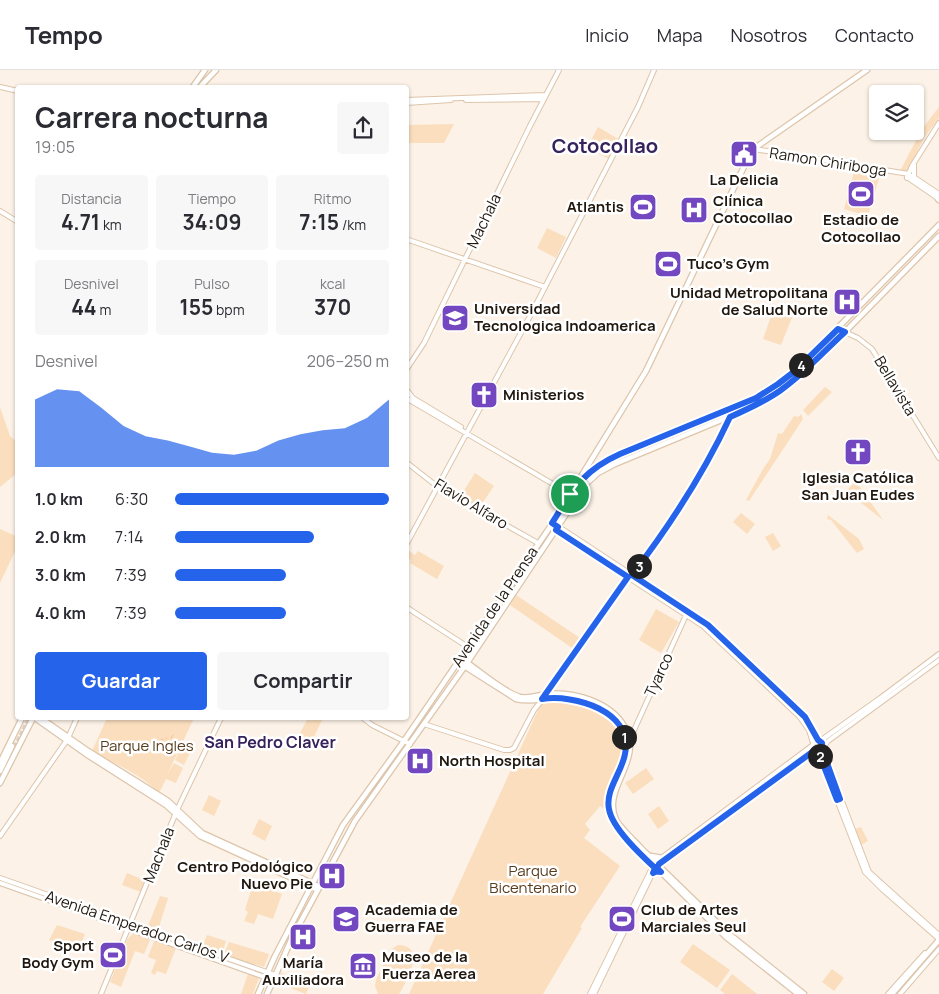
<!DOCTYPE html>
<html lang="es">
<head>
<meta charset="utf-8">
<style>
	:root { --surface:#fff; --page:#f7f7f7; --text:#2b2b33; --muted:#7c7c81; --line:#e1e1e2; --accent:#2563eb }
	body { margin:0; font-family:Manrope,sans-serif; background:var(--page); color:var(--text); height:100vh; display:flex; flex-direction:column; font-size:19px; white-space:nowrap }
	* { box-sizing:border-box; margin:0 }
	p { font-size:16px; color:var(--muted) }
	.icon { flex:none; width:28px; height:28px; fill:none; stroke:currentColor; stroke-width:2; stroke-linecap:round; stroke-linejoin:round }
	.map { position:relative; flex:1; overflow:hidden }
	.drawer { position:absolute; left:15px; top:15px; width:394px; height:635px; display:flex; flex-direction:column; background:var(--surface); border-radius:5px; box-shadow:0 1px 4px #0004 }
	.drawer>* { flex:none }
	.controls { position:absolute; left:869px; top:15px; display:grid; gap:10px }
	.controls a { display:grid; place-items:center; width:55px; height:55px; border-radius:5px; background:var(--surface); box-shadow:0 1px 4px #0004; font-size:25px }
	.pin { position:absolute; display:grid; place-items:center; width:42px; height:42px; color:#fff; margin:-21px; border:2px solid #fff; border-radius:50%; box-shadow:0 1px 5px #0007 }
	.km { position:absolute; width:25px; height:25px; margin:-12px; border-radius:50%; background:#222; color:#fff; font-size:14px; line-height:25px; text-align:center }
	.round { display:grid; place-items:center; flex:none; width:52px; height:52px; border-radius:5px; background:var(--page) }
	.head { display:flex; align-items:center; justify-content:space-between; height:85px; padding:0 20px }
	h1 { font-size:28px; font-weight:700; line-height:38px }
	.metrics { display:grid; grid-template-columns:repeat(3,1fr); gap:8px; height:85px; padding:5px 20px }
	.metrics div { display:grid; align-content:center; border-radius:5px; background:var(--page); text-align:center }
	.metrics b { font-size:21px; font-weight:700 }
	.metrics small { font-size:14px; font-weight:400 }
	.metrics p { font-size:14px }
	.chart { height:140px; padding:10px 20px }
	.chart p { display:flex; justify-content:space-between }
	.chart svg { width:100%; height:90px; margin-top:5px; fill:var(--accent); opacity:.7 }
	.primary-button { display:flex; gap:10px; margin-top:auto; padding:10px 20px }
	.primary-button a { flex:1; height:58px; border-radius:5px; background:var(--accent); color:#fff; font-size:20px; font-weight:700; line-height:58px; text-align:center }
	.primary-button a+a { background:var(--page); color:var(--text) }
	ul { padding:0 20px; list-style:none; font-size:16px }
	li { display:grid; grid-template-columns:80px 60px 1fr; align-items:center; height:38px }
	li i { height:12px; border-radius:6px; background:var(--accent) }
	header { display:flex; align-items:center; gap:30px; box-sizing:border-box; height:70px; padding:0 25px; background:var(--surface); border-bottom:1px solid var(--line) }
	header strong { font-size:24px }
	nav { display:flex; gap:28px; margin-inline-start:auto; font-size:18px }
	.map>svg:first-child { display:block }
</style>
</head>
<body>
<header>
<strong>Tempo</strong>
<nav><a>Inicio</a><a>Mapa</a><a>Nosotros</a><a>Contacto</a></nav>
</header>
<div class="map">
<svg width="939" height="924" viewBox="0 0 939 924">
	<rect width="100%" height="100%" fill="#fcf2e7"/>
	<path fill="#fadebe" d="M939,37V48L924,68L907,103L900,101L922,59Z
		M454,54L444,73H408L407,55Z
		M598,57L620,70L609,89L587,78Z
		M854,102L879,108L868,146L844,139Z
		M547,158L566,167L556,188L537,178Z
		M774,238L793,245L781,275L763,269Z
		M825,317L832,322L808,346L803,340Z
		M0,337L10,366L18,373L17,403L0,417Z
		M801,344L803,349L749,431L746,430L763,399L770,389L778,363L782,364L794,346L798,347Z
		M475,403L494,416L479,438L460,427Z
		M854,413L860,417L883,450L846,421Z
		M741,443L755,454L747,464L733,452Z
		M828,445L859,469L864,479L857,483L831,450L827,449Z
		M0,459L18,467L17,477L0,513Z
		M773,463L781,476L773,481L765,467Z
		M408,480L415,485L418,481L444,496L437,509L410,493L411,490L406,487Z
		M516,525L583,570L575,580L510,535Z
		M656,539L679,552L661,583L639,570Z
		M558,630C574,631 585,636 598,644C604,648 613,652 617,657C634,678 616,704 609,724C607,729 607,734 605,739L600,736L585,754L590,760L584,768L620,796L580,857L582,858L543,924H409L539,638L542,633Z
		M107,648H194L167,705L174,693L183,698L176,713L166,709L159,723C141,704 114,694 92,681Z
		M308,648H323L312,671L299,665Z
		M181,678L190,683L184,695L175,690Z
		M646,698L654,709L633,724L625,713Z
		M209,725L221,731L214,746L202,740Z
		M659,736L669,751L658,759L648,744Z
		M259,749L272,756L265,771L252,764Z
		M861,757L868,771L861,775L855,759Z
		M127,803L146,811L141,822L122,815Z
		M253,813L282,824L273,849L258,844L254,854L244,851L248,842L245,840Z
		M160,826L168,828L158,860L148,856Z
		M57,855L85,864L78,882L49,870Z
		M133,864L139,865L150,870L144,884L135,881L121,917L110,912L128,868Z
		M207,865L226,871L222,884L202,877Z
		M154,871L176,878L166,904L157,901L155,905L151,903L156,890L148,887Z
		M229,872L269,884L264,897L223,886Z
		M693,874L730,900L717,918L680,892Z
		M398,875C427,875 407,911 399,924H378L375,916L376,910L390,880Z
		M832,899L844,908L834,921L822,912Z
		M279,902L310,914L306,924L275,912Z
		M248,904L259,908L253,924H241Z
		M732,904L757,924H725L720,920Z"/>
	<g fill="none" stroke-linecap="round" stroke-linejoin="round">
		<path stroke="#f6c48a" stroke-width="1" d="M171,668L173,665
			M166,669L167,668
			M161,670L163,669
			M157,671H158"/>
		<path stroke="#dbd1c6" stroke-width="4.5" stroke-dasharray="4.5 2" stroke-linecap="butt" d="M15,677L29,648"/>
		<defs>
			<path id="secondary" d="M0,17L18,21
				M406,30L546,25
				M466,30L544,29
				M406,33L451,30
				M754,79L909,104L939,124
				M914,94V107
				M907,107L939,129
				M907,108L912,96L939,53
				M0,141L18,152
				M406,169L545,217
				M838,259L858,268L872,279L939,388
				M406,300L424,273L530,56L559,0
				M406,319L413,328L461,357
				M406,328L570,424
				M406,392L438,417L538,473
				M556,455L708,555L805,647L819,670
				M554,459L703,556L799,646L809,660L813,673
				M406,475L529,248L638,37L654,0
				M406,537L468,577
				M363,648L372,655L410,674
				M424,654L504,680H510L514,678L534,640L547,624L628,507L632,505C671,454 703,405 730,347
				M630,669L687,543
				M820,671L879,629L939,584
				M822,679L869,802L939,865
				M822,679L828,671L939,590
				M818,681L865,802L882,819L939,869
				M0,766L67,670L77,648
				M660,789L813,675
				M659,794L815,680
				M0,808L275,905
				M0,813L273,910
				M101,924L177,740L221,648
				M590,924L653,796
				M594,924L655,798
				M888,924L925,883
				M900,924L939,879"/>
			<path id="primary" d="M192,18L205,0
				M199,18L216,0
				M938,129L939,130
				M583,408L614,387L733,338L756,328L778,315L811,285L939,155
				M458,592L516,629C535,634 554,624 573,630C609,640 637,657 621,699C616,711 606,724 609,738C612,763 637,778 652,795
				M466,592C481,602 503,622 520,627C529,629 538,625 547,624C573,621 610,632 624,656C645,692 601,717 616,750C620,757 628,764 633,770C641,777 649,789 659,792V796L657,798L653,796L655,791
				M35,648L86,684L166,735L200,766L318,820
				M41,648L88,681L168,731L202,763L316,815
				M0,693L22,648
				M0,701L12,676
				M0,713L33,648
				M651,786L662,788
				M659,796L729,864L804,924
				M657,798L726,867L798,924
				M258,924L275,886L343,755L404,671L550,457L646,301L752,80L867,0
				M267,924L292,868L355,751L465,596L586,414L598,403L615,394L748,339L781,320L801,304L845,262L939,166
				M892,924L939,870"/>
		</defs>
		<use href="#secondary" stroke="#ddc5ab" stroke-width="6"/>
		<use href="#primary" stroke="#ddc5ab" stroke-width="7"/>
		<use href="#secondary" stroke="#fff" stroke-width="4"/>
		<use href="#primary" stroke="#fff" stroke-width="4.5"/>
	</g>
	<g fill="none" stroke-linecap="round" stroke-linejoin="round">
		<defs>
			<path id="route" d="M838,259L845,262C824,281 805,303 781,320C766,331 748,339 730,347C703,405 671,454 632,505L708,555L805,647L818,670L822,673L823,682L840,729L837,730L818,681L815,680L659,794L657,798L661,802L657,801L653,803L655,798C641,785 612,758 609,739C605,720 622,702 625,684C634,641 574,624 542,629L628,507L556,460L558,457L552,453C573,420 582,401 620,384L756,328L778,314L795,301Z"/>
		</defs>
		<use href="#route" stroke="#fff" stroke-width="10"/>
		<use href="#route" stroke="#2563eb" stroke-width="6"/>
	</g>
	<defs>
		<symbol id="civic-square" viewBox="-11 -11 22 22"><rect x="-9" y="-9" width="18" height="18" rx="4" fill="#7247c0" stroke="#fff"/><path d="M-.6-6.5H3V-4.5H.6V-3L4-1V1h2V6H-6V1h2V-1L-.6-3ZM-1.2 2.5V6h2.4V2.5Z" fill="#fff"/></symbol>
		<symbol id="stadium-square" viewBox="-11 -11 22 22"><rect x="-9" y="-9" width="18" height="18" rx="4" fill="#7247c0" stroke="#fff"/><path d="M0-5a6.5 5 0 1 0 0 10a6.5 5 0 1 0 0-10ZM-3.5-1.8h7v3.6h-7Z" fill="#fff"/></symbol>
		<symbol id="hospital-square" viewBox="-11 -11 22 22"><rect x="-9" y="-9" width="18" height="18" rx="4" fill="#7247c0" stroke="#fff"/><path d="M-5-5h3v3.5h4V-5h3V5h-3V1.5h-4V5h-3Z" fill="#fff"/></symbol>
		<symbol id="university-square" viewBox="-11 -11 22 22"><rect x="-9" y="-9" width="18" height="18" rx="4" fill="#7247c0" stroke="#fff"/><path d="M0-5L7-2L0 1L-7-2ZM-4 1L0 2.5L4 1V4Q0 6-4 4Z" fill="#fff"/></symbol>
		<symbol id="church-square" viewBox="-11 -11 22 22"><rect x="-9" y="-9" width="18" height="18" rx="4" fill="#7247c0" stroke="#fff"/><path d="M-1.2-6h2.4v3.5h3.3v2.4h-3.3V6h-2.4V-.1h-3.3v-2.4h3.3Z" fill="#fff"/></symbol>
		<symbol id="museum-square" viewBox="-11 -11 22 22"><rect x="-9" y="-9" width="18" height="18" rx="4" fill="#7247c0" stroke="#fff"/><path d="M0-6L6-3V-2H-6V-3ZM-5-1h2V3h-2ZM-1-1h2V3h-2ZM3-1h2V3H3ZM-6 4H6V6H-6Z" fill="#fff"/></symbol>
	</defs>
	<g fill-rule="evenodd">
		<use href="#civic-square" x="728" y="68" width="32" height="32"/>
		<use href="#stadium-square" x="845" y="108" width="32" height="32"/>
		<use href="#stadium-square" x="627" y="121" width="32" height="32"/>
		<use href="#hospital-square" x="678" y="124" width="32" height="32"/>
		<use href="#stadium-square" x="652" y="178" width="32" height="32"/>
		<use href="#hospital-square" x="831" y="216" width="32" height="32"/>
		<use href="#university-square" x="439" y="232" width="32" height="32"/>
		<use href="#church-square" x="468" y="309" width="32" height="32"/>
		<use href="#church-square" x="842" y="366" width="32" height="32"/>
		<use href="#hospital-square" x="404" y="675" width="32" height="32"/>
		<use href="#hospital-square" x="316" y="790" width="32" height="32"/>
		<use href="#university-square" x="330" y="833" width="32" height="32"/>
		<use href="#stadium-square" x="606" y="833" width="32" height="32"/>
		<use href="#hospital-square" x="287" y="851" width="32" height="32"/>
		<use href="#stadium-square" x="97" y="869" width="32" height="32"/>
		<use href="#museum-square" x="347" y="880" width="32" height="32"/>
	</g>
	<g text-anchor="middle" stroke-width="5" stroke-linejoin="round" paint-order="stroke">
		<g font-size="15" fill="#20170e" stroke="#fff">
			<text transform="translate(828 92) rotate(9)" y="5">Ramon Chiriboga</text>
			<text transform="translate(484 151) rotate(-64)" y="5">Machala</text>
			<text transform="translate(895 316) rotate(59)" y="5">Bellavista</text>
			<text transform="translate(471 434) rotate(31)" y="5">Flavio Alfaro</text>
			<text transform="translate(495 537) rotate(-56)" y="5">Avenida de la Prensa</text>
			<text transform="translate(659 605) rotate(-65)" y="5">Tyarco</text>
			<text transform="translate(159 785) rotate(-68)" y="5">Machala</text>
			<text transform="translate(137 857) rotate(19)" y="5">Avenida Emperador Carlos V</text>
		</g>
		<g font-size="15" font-weight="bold" fill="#20170e" stroke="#fff" text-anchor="start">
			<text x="744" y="115" text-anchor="middle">La Delicia</text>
			<text x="713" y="136">Clínica<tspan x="713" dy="17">Cotocollao</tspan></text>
			<text x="624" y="142" text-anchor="end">Atlantis</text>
			<text x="861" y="155" text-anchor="middle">Estadio de<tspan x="861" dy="17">Cotocollao</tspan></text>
			<text x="687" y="199">Tuco's Gym</text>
			<text x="828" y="228" text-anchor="end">Unidad Metropolitana<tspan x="828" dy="17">de Salud Norte</tspan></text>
			<text x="474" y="244">Universidad<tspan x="474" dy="17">Tecnologica Indoamerica</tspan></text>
			<text x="503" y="330">Ministerios</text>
			<text x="858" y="413" text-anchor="middle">Iglesia Católica<tspan x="858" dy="17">San Juan Eudes</tspan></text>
			<text x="439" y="696">North Hospital</text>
			<text x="313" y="802" text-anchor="end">Centro Podológico<tspan x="313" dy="17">Nuevo Pie</tspan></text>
			<text x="365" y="845">Academia de<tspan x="365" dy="17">Guerra FAE</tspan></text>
			<text x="641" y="845">Club de Artes<tspan x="641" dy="17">Marciales Seul</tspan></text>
			<text x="94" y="881" text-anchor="end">Sport<tspan x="94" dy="17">Body Gym</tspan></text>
			<text x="382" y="892">Museo de la<tspan x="382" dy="17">Fuerza Aerea</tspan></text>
			<text x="303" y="898" text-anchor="middle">María<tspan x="303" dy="17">Auxiliadora</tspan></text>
		</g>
		<g font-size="15" fill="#573d1d" stroke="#fff">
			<text x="147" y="681">Parque Ingles</text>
			<text x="533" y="806">Parque<tspan x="533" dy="17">Bicentenario</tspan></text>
		</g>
		<g font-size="16" font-weight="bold" fill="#36225c" stroke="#fff">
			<text x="270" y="678">San Pedro Claver</text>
		</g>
		<g font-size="20" font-weight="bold" fill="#36225c" stroke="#fff">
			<text x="605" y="83">Cotocollao</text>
		</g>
	</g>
</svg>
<div class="controls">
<a><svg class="icon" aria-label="layers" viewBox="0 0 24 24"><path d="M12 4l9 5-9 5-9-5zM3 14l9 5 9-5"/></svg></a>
</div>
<div class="pin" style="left:570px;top:424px;background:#1e9e55"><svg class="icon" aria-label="arrive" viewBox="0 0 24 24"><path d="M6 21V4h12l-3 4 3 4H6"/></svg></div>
<b class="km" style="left:624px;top:667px">1</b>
<b class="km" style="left:820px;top:686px">2</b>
<b class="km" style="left:639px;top:496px">3</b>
<b class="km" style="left:801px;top:295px">4</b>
<section class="drawer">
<div class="head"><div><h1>Carrera nocturna</h1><p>19:05</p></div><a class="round"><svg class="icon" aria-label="share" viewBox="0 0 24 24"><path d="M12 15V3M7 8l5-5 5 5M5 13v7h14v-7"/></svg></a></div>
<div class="metrics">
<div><p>Distancia</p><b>4.71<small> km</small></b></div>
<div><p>Tiempo</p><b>34:09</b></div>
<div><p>Ritmo</p><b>7:15<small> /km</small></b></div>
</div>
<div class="metrics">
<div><p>Desnivel</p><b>44<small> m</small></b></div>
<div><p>Pulso</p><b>155<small> bpm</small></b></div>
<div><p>kcal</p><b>370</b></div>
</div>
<div class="chart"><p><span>Desnivel</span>206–250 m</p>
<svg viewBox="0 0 160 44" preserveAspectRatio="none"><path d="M0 44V11L10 6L20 7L30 15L40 24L50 29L60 31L70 34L80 37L90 38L100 36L110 31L120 28L130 26L140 25L150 20L160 11V44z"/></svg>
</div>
<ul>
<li><b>1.0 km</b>6:30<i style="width:100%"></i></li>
<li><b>2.0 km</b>7:14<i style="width:65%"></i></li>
<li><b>3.0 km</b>7:39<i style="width:52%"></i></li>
<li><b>4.0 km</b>7:39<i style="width:52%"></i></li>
</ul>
<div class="primary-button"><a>Guardar</a><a>Compartir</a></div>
</section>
</div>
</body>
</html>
